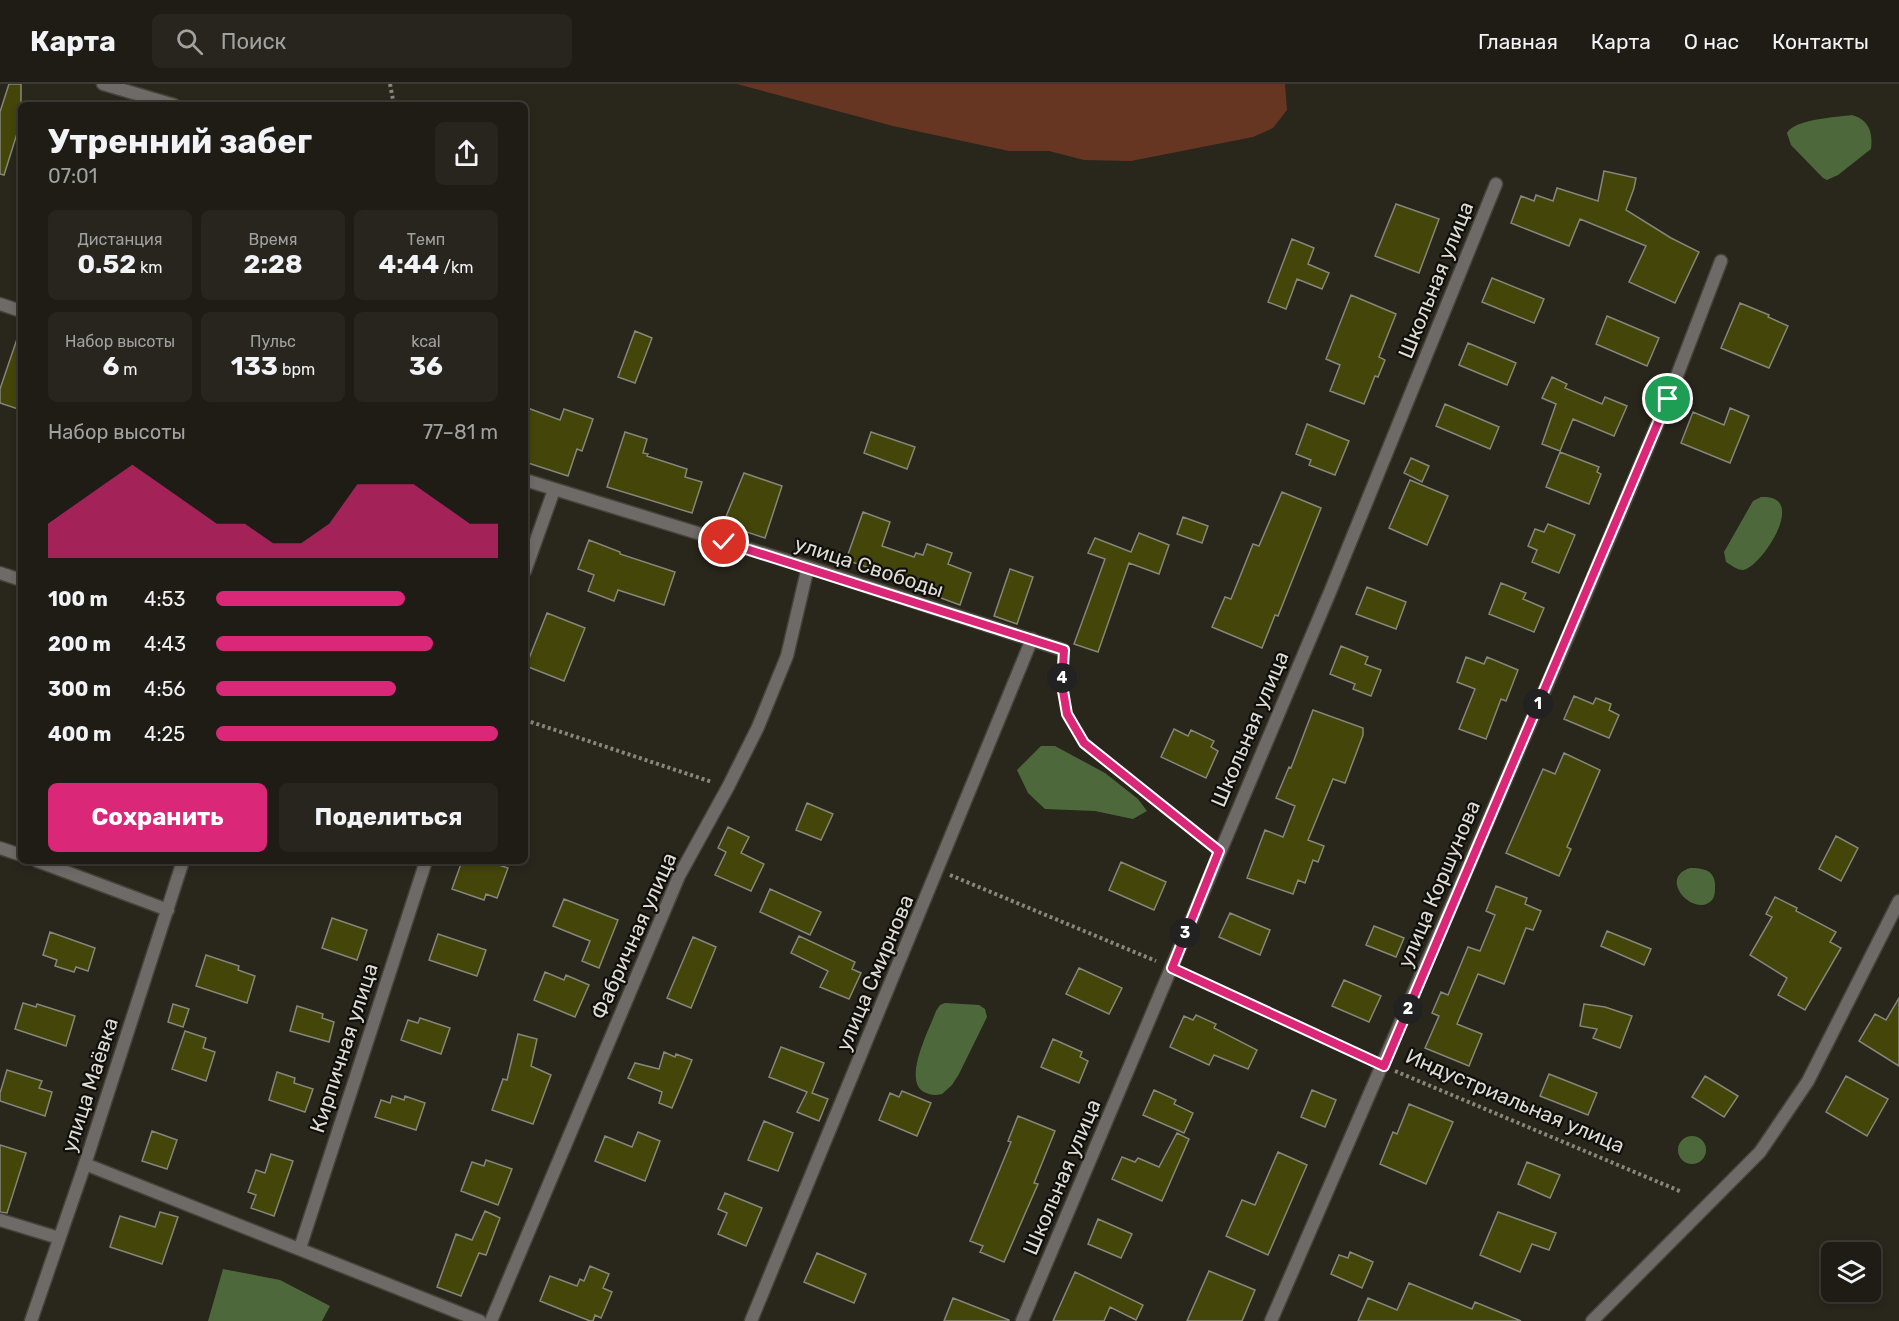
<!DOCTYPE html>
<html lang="ru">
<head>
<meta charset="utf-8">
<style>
	:root { --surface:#1f1c15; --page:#27251e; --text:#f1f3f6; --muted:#a1a1a0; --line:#3c3a34; --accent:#db2777 }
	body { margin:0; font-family:Rubik,sans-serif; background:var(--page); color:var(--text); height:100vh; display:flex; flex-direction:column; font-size:22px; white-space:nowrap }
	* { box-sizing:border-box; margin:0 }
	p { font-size:20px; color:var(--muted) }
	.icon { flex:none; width:33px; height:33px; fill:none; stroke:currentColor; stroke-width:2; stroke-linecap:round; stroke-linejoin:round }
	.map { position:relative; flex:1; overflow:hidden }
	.side { position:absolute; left:18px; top:18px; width:510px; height:762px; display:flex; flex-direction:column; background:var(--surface); border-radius:9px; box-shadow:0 3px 9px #0003,0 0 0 2px var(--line) }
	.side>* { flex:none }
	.buttons { position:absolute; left:1821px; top:1158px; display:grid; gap:12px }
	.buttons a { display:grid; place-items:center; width:60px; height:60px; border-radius:9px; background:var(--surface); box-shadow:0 3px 9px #0003,0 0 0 2px var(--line); font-size:30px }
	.pin { position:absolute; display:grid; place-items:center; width:51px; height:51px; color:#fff; margin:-26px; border:3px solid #fff; border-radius:50%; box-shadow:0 2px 6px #0007 }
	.km { position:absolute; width:30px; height:30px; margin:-15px; border-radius:50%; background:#222; color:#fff; font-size:16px; line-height:30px; text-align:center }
	.round { display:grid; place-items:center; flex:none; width:63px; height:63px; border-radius:9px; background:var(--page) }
	.head { display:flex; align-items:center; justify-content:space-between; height:102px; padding:0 30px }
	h1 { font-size:33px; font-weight:700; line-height:45px }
	.stats { display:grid; grid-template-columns:repeat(3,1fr); gap:9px; height:102px; padding:6px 30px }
	.stats div { display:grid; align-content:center; border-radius:9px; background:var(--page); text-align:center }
	.stats b { font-size:26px; font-weight:700 }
	.stats small { font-size:16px; font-weight:400 }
	.stats p { font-size:16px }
	.chart { height:168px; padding:12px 30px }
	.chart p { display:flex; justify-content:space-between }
	.chart svg { width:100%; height:108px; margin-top:6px; fill:var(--accent); opacity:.7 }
	.primary-button { display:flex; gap:12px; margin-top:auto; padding:12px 30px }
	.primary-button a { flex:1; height:69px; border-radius:9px; background:var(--accent); color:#fff; font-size:24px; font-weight:700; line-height:69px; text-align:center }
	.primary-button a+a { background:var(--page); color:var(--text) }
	ul { padding:0 30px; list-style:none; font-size:20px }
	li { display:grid; grid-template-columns:96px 72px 1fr; align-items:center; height:45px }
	li i { height:15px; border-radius:8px; background:var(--accent) }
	header { display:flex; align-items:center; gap:36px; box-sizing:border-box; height:84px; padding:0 30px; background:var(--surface); border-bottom:2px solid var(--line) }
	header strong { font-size:28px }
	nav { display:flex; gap:33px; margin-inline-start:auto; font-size:21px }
	.search { width:420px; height:54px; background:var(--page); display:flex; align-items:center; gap:15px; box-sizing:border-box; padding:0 21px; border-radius:9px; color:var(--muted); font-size:22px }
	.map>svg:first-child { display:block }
</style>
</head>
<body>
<header>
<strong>Карта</strong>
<div class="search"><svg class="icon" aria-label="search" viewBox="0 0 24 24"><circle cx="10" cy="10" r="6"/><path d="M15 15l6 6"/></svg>Поиск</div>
<nav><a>Главная</a><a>Карта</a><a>О нас</a><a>Контакты</a></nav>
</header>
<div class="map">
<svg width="1899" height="1237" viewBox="0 0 1899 1237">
	<rect width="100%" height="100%" fill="#29261c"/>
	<path fill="#673622" d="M737,0H1285L1287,26L1273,44L1253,53L1131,77L1084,76L1049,67H1009L893,42Z"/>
	<path fill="#4d693b" d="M1852,31C1869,36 1873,48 1871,65L1838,91L1827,96L1823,94L1791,61L1787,49C1795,35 1837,33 1852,31Z
		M1761,413C1810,410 1761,484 1743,486C1737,486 1731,481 1726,478L1724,468L1753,417Z
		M1041,662H1055L1105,689L1138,715L1147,727L1133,735L1095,727L1045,725L1028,709L1017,686Z
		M1690,784C1703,784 1716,786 1715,803C1715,807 1715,813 1712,816C1696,835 1656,795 1690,784Z
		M945,919L979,921L985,925L987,933L959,990L952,1001L942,1010C935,1012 930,1011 924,1008C902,996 930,944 936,927L940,921Z
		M1678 1066a14 14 0 1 1 28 0a14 14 0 1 1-28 0Z
		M223,1185L280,1196L330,1222L322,1237H208Z"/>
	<path fill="#434509" stroke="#85867a" stroke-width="1.5" d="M9,0H21V37L4,91L0,90V28Z
		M1604,87L1636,94L1634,104L1626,126L1671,154L1699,168L1675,219L1629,198L1646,162L1580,135L1569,162L1511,139L1521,112L1534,117L1536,111L1553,117L1557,104L1598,117Z
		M1396,120L1439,135L1419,189L1375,172Z
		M1292,155L1314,164L1308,180L1329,189L1322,205L1297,195L1286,225L1268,218Z
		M1492,194L1544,215L1534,239L1482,218Z
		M1351,211L1396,230L1379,273L1385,276L1378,293L1375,292L1364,320L1330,307L1340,281L1326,275Z
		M1740,219L1769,231L1768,233L1788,242L1769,284L1721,264Z
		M1607,232L1659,254L1647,282L1596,260Z
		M635,247L652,254L635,299L618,293Z
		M18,252H21V326L0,319V305Z
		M1468,259L1516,279L1507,301L1459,281Z
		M1552,293L1567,300L1565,304L1602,320L1605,313L1627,322L1614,352L1573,335L1560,367L1542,360L1556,320L1542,314Z
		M1445,320L1499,343L1490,365L1436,342Z
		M525,323L560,336L564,325L593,335L582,367L577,365L568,392L525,378Z
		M1730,324L1749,332L1730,379L1681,359L1693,328L1724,341Z
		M1307,340L1349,357L1335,391L1309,381L1311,376L1296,370Z
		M625,348L647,355L643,369L648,370L647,372L687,385L685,393L702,398L692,429L607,403Z
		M871,348L915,363L907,385L864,369Z
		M1560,368L1599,383L1597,388L1601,390L1589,420L1546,403Z
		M1411,374L1429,382L1422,398L1404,389Z
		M744,389L782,402L765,454L723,440Z
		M1410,396L1448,412L1427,461L1389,444Z
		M1282,408L1321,424L1278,532L1275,531L1262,564L1212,543L1225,513L1231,515L1253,460L1259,462Z
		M863,428L890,438L882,462L914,473L916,469L923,471L927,460L952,469L948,480L971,489L960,521L884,493L885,489L846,476Z
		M1183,433L1208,442L1202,459L1177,450Z
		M1548,440L1575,451L1559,489L1532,478L1537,466L1528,462L1535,445L1544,448Z
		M1139,449L1169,461L1159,490L1129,479L1098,568L1074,560L1105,475L1088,469L1095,454L1131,468Z
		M589,456L620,468V470L675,488L664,521L618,506L614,517L588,507L594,491L578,485Z
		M1010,485L1033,493L1017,540L994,532Z
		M1501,499L1526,509L1523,515L1544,524L1534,548L1489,530Z
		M1367,503L1406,518L1396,545L1356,530Z
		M547,529L585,544L564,597L526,582Z
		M1341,562L1368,573L1365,580L1381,586L1371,612L1353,605L1355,600L1330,590Z
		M1466,573L1484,580L1487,573L1518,586L1506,617L1501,615L1486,655L1459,645L1475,605L1457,598Z
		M1574,612L1593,620L1596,614L1611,620L1609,626L1619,631L1609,654L1564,635Z
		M1313,626L1363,644V651L1345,699L1333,695L1308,756L1324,762L1318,778L1313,776L1305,799L1298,796L1293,810L1247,794L1265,746L1283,753L1295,722L1276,714L1289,683L1291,684Z
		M1174,645L1188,652L1191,646L1214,657L1211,663L1218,667L1206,694L1161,673Z
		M1564,669L1600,686L1567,763L1571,765L1559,792L1506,769L1543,685L1555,690Z
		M807,719L833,730L821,756L796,746Z
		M728,743L749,753L741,769L764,780L751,807L715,791L726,768L718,764Z
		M1836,752L1858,764L1841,797L1819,785Z
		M462,777H486L508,784L497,814L486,810L484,816L452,805Z
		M1121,778L1166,798L1154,826L1109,806Z
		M1496,802L1527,814L1525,820L1541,827L1533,846L1526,844L1504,900L1478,890L1457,940L1482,950L1469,982L1425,964L1439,932L1432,929L1441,908L1448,911L1468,863L1480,867L1495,831L1486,827Z
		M770,805L821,828L810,851L760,828Z
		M1775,813L1797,824L1796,827L1836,848L1830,858L1841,864L1805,926L1778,911L1787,894L1750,871L1772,833L1766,830Z
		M564,815L618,836L599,884L582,877L590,857L553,842Z
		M1230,829L1270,846L1260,871L1219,853Z
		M332,834L367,846L357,876L322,864Z
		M1374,842L1404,854L1396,873L1366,861Z
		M1607,847L1651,865L1644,881L1601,862Z
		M50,848L95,864L88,887L76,883L74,888L55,882L57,876L43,871Z
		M438,850L486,866L477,892L429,876Z
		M799,852L855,878L852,885L861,889L849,915L820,903L828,887L791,869Z
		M693,853L716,863L691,924L667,914Z
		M206,871L239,882L238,886L255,892L247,919L196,902Z
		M1079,884L1122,904L1109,930L1066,910Z
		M545,888L564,896L566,891L589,901L575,933L534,916Z
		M1344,896L1381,912L1369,938L1332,922Z
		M1899,914V982L1859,957L1875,930L1886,936Z
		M23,919L36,923L37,920L75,932L66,962L15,945Z
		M173,920L189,925L183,943L168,938Z
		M1584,920L1605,923L1632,932L1620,964L1593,954L1597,945L1580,942Z
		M297,922L323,930L322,934L334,938L329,958L290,947Z
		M1196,931L1216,940L1214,944L1257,966L1248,985L1214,971L1209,981L1170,963L1184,932L1193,936Z
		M420,934L450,944L441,970L401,956L408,936L418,939Z
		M185,947L206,954L203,964L215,968L206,997L172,985Z
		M518,950L537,955L531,982L551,991L533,1040L492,1026L503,995L507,996Z
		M1053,955L1082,968L1080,973L1088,977L1079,999L1041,983Z
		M781,963L824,979L812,1009L828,1015L819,1037L797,1028L807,1008L769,993Z
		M664,968L675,973L676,970L692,976L672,1024L659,1019L662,1008L628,994L635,979L659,985Z
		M7,986L42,997L39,1004L52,1008L45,1032L0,1017V1009Z
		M277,988L295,994L294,999L313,1005L305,1028L269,1016Z
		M1549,990L1597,1009L1588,1031L1540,1012Z
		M1705,992L1738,1012L1724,1033L1692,1013Z
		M1846,992L1888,1015L1867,1052L1826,1028Z
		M1154,1006L1176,1016L1174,1020L1193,1029L1184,1049L1143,1031Z
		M1312,1006L1336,1016L1325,1043L1301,1033Z
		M902,1007L931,1019L917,1052L879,1036L890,1009L899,1013Z
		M392,1012L404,1016L405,1012L425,1019L416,1046L375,1033L381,1016L390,1019Z
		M1409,1020L1453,1038L1426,1100L1380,1080L1393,1048L1397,1050Z
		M1018,1032L1055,1047L1034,1099L1038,1100L1004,1178L980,1168L983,1162L970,1157L1011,1058L1008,1057Z
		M764,1037L793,1049L778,1087L748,1076Z
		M152,1047L177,1056L167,1085L142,1077Z
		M638,1048L660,1057L645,1097L595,1077L605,1052L632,1063Z
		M1177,1049L1189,1055L1162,1117L1112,1095L1122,1073L1135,1078L1138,1074L1159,1083Z
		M0,1061L26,1069L7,1129L0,1128Z
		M1278,1068L1307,1081L1268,1171L1226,1152L1242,1116L1255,1121Z
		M271,1070L293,1077L274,1132L251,1124L256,1111L248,1108L256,1086L265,1089Z
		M486,1076L512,1085L498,1121L461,1107L472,1078L484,1082Z
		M1527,1078L1560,1091L1550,1114L1518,1100Z
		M725,1109L762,1124L746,1162L718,1150L727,1129L718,1125Z
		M485,1127L500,1134L486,1171L479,1169L461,1212L437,1203L456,1150L472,1156Z
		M160,1128L178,1133L162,1180L110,1163L120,1132L155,1143Z
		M1498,1128L1556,1149L1549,1166L1532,1160L1520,1188L1480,1171Z
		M1098,1135L1132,1150L1121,1174L1088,1160Z
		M1350,1168L1373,1178L1362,1204L1331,1190L1339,1171L1348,1174Z
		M817,1169L866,1190L854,1219L804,1198Z
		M590,1182L609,1190L603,1204L612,1208L601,1234L595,1231L593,1237H590L540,1217L550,1192L577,1202L580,1195L584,1197Z
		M1209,1187L1255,1206L1242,1237H1187Z
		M1075,1188L1143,1221L1136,1236L1110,1223L1104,1237H1053Z
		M1409,1199L1472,1225L1475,1218L1521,1237H1358L1368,1214L1397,1226Z
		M953,1214L1009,1236V1237H944Z"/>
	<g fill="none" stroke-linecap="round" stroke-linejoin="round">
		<defs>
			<path id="lane" d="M85,1080L480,1237"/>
			<path id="street" d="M103,0L174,21
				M0,220L21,227
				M525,396L808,483L1063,566
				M525,487L554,406
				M0,489L21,496
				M0,764L21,771
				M37,777L168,826
				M0,1136L59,1154
				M300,1164L426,777
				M31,1237L85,1080L183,777
				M491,1237L679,792L728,703L758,643L787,572L808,483
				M751,1237L1032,555
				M1022,1237L1330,508L1496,100
				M1271,1237L1569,550L1668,315L1721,177
				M1592,1237L1760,1068L1808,997L1899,817"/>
		</defs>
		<use href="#lane" stroke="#46433a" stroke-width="15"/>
		<use href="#street" stroke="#46433a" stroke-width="15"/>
		<path stroke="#88857d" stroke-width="4" stroke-dasharray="3 3" stroke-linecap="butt" d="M390,0L394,21
			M1063,581L1062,601L1067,630L1084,659L1208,758
			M525,636L712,698
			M950,791L1156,877
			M1185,890L1369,975
			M1395,987L1682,1108"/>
		<use href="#lane" stroke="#6e6a67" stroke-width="12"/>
		<use href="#street" stroke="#6e6a67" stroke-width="12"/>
	</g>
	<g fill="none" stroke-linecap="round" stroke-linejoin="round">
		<defs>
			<path id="route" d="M724,458L1064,566L1062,601L1067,630L1084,659L1219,767L1172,884L1384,982L1668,315"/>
		</defs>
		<use href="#route" stroke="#fff" stroke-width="12"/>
		<use href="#route" stroke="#db2777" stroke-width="8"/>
	</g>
	<g text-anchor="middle" stroke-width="4.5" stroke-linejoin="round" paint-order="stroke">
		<g font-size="21" fill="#dfdcd6" stroke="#100f0b">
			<text transform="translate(1436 196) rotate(-68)" y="7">Школьная улица</text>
			<text transform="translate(869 483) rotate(18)" y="7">улица Свободы</text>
			<text transform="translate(1250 645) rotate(-67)" y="7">Школьная улица</text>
			<text transform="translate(1439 800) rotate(-67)" y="7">улица Коршунова</text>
			<text transform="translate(634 852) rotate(-66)" y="7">Фабричная улица</text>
			<text transform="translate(875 889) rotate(-67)" y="7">улица Смирнова</text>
			<text transform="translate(344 964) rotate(-72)" y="7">Кирпичная улица</text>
			<text transform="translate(90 1001) rotate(-72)" y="7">улица Маёвка</text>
			<text transform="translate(1515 1017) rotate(23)" y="7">Индустриальная улица</text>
			<text transform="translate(1062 1093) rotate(-67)" y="7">Школьная улица</text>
		</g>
	</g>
</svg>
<div class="buttons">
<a><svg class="icon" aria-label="layers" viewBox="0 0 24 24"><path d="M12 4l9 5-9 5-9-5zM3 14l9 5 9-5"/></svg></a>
</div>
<div class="pin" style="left:1668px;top:315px;background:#1e9e55"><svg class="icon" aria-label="arrive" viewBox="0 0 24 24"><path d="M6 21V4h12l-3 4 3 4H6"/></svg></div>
<div class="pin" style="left:724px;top:458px;background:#d93025"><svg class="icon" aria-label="check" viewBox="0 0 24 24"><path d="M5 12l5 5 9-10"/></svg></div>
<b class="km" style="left:1538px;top:620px">1</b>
<b class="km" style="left:1408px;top:925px">2</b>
<b class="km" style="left:1185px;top:849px">3</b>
<b class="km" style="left:1062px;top:594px">4</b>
<section class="side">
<div class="head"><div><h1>Утренний забег</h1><p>07:01</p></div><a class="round"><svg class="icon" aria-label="share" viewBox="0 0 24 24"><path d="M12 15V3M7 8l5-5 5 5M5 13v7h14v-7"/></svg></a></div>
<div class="stats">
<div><p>Дистанция</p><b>0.52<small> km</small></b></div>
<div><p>Время</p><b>2:28</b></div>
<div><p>Темп</p><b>4:44<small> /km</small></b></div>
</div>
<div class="stats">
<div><p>Набор высоты</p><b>6<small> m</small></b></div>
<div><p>Пульс</p><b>133<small> bpm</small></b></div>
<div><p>kcal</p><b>36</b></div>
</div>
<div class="chart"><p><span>Набор высоты</span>77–81 m</p>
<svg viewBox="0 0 160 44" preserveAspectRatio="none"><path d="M0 44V30L10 22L20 14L30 6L40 14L50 22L60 30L70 30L80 38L90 38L100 30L110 14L120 14L130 14L140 22L150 30L160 30V44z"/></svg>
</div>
<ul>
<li><b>100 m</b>4:53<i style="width:67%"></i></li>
<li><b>200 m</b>4:43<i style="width:77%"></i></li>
<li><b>300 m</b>4:56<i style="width:64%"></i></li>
<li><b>400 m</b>4:25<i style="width:100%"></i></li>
</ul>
<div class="primary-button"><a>Сохранить</a><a>Поделиться</a></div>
</section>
</div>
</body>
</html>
